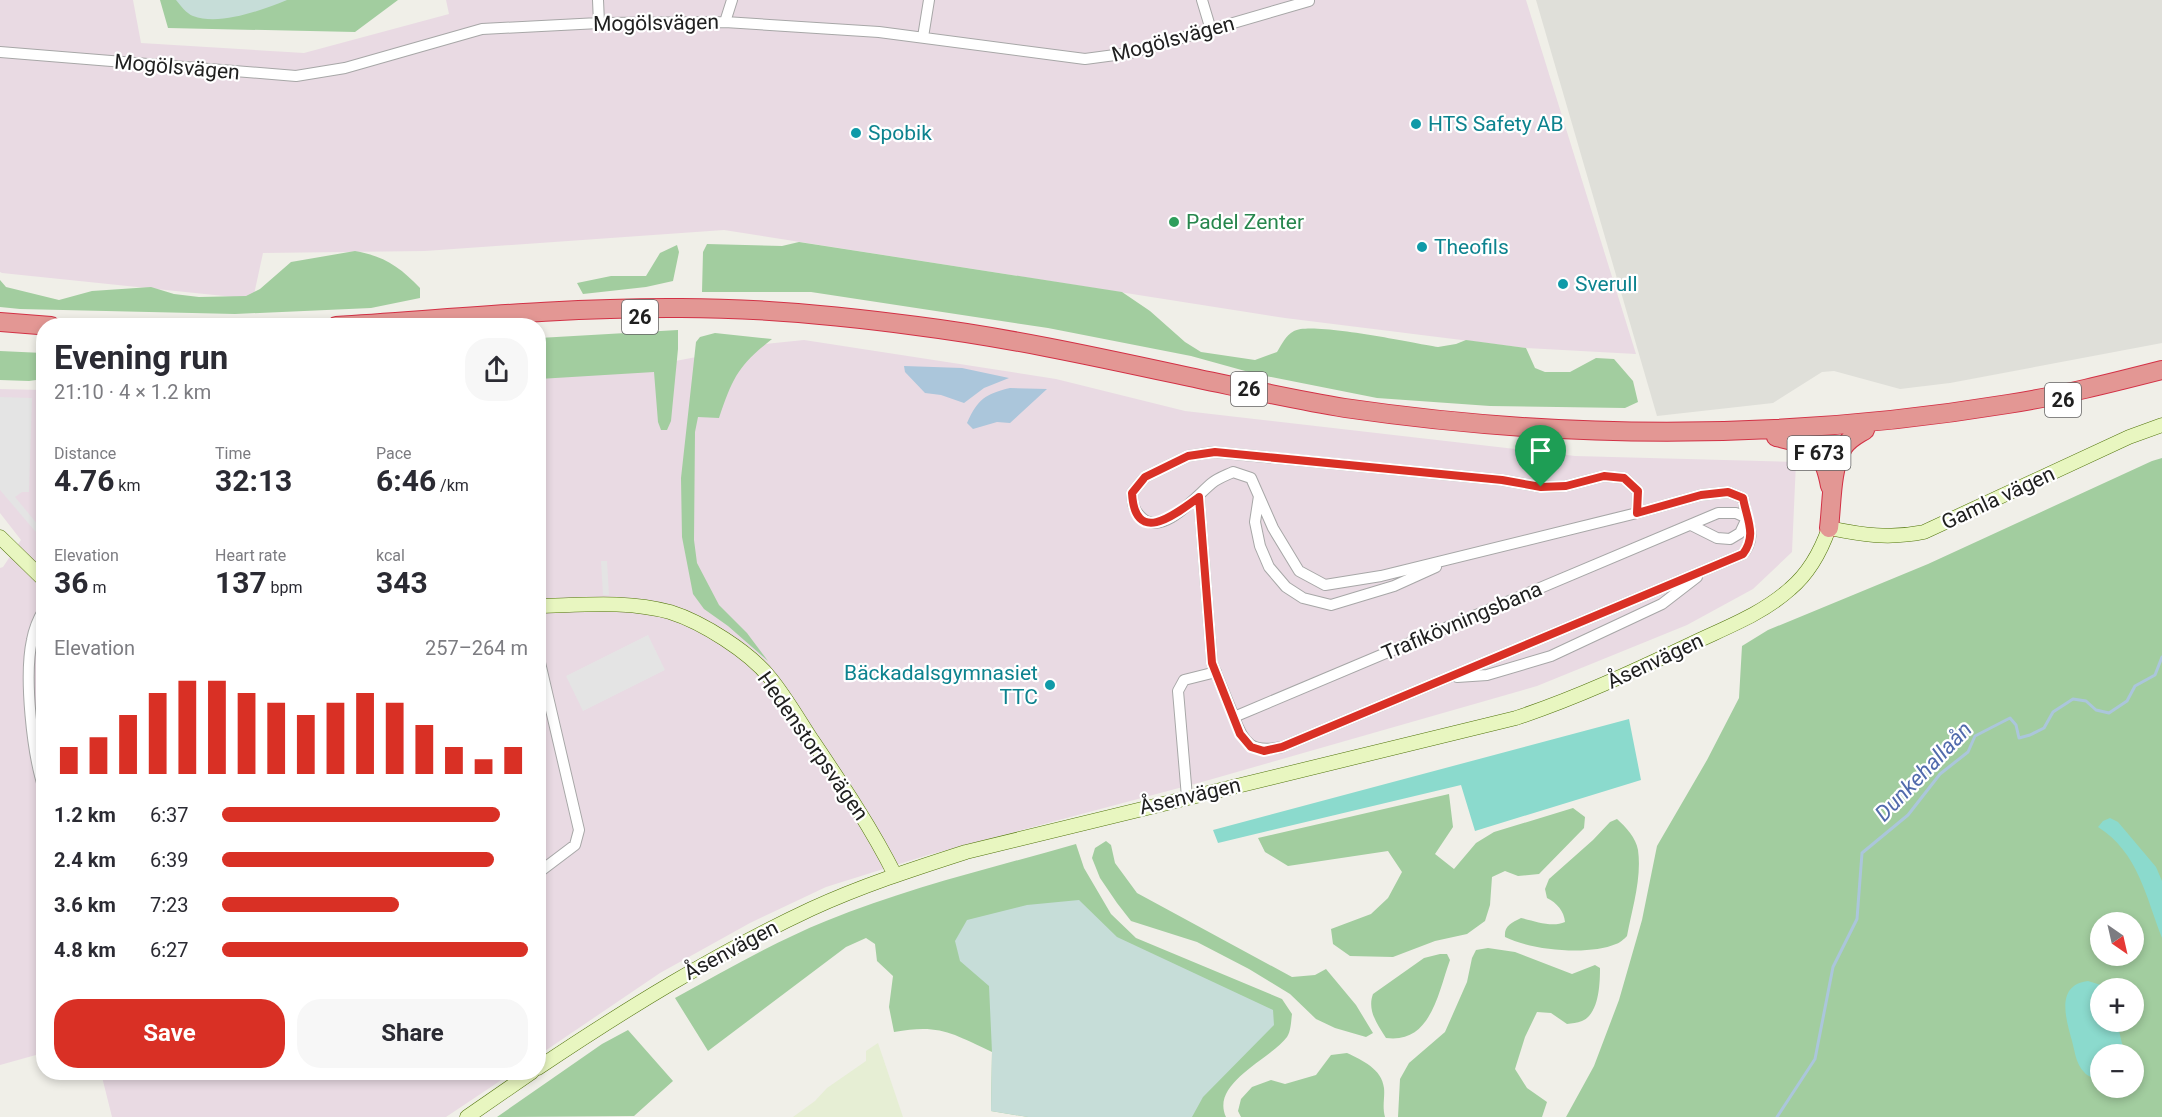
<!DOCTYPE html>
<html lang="en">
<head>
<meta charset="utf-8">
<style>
	:root { --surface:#fff; --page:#f7f7f7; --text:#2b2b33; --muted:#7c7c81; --accent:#d93025 }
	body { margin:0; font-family:Roboto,sans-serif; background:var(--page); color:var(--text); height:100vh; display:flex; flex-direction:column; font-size:22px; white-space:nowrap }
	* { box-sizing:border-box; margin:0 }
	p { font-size:20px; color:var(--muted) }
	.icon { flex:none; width:33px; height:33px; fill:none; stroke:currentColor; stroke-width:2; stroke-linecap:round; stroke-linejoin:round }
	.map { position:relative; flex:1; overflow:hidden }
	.sheet { position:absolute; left:36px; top:318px; width:510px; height:762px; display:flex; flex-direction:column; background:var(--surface); border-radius:24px; box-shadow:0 3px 9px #0003 }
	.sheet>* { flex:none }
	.needle { width:39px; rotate:146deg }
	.controls { position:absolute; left:2090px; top:912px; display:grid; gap:12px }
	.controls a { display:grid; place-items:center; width:54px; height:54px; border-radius:50%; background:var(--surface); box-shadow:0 3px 9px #0003; font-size:30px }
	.pin { position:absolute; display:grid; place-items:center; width:51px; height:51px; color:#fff; margin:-62px -26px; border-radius:50% 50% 50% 0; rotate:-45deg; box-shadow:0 0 6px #0007 }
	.pin .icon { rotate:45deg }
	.round { display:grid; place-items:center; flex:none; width:63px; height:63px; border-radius:24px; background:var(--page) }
	.headline { display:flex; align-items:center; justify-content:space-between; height:102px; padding:0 18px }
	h1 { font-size:33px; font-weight:700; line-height:45px }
	.stats { display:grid; grid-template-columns:repeat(3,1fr); gap:9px; height:102px; padding:6px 18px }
	.stats div { display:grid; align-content:center }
	.stats b { font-size:30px; font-weight:700 }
	.stats small { font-size:16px; font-weight:400 }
	.stats p { font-size:16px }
	.chart { height:168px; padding:12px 18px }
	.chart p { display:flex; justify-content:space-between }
	.chart svg { width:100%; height:108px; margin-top:6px; stroke:var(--accent); stroke-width:6 }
	.action { display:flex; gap:12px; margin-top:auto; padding:12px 18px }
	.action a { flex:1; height:69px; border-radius:24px; background:var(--accent); color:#fff; font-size:24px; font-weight:700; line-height:69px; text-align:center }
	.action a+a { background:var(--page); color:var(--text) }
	ul { padding:0 18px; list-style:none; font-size:20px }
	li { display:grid; grid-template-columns:96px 72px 1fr; align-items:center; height:45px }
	li i { height:15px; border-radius:8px; background:var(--accent) }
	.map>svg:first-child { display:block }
</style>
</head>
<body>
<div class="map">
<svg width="2162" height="1117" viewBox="0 0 2162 1117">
	<rect width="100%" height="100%" fill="#f0efe8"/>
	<path fill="#e9dae3" d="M0,0H133L141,43L304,53L449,14L446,0H1526L1636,354L1526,348L1285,318L724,230L425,251L263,253L253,299L2,273L0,272Z
		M804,340L1056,379L1185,411L1575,456L1796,462L1792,552L1753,589L1687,625L1537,686L1209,780L928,855L826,887L750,923L660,973L539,1055V372L670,362L765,344Z
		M0,389L43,390V1053L0,1065V568L3,567L21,540L0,513Z
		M101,1073V1072L512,1073L446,1117H112Z"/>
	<path fill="#dfdfd9" d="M1536,0H2162V343L1950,383L1900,389L1834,371L1822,372L1773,403L1657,416Z"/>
	<path fill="#e6eed4" d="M878,1043L903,1117H793L815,1101L827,1088L866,1061V1051Z"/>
	<path fill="#a2cd9f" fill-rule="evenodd" d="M160,0H398L355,32L168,28Z
		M799,242L1122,292L1150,311L1185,342L1201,352L1255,360L1277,352C1282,344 1285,336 1294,331C1311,321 1413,343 1438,347L1456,344L1466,340L1526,348L1535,368L1545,372H1570L1596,358L1614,359L1633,381L1638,402L1625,408L1490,406L1377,398L1256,374L1191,356L1048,328L811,292H702L703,252L707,244L782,246Z
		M677,245L679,252L673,281L646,287L583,294L577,283L611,276H646L660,253Z
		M355,251C384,256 400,267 420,288V298L371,308L235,314L20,309L0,307V280L6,287L59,300L92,291L151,287L174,294L199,297L246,296L260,289L291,262Z
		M678,330V349L671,421L667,430H661L658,422L654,372L539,379V338Z
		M715,333L772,339C738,366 733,377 719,418L698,417L695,432L694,540L697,563L719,605L747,633L768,661L728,626L704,609L693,594L682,537L681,478L696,342L700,337Z
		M0,351L43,353V379L29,381L0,380Z
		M2162,458V1117H1566L1594,1066L1619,1000L1642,920L1657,846L1707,760L1739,698L1742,646L1768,630L1928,564L2152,461ZM2100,922H2133V956H2100ZM2100,988H2133V1022H2100ZM2100,1054H2133V1088H2100Z
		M1449,794L1453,827L1435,854L1454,869L1476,843L1494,832L1573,808L1585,817L1584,828L1539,874L1518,876L1505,871L1492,877L1490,905L1485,921L1467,934L1435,941L1393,957L1350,956L1333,944L1331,929L1371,914L1388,898L1402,872L1388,851L1288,866L1265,852L1258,838Z
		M1617,819C1626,827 1636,838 1638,850C1642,878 1632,909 1627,936C1624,939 1620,943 1616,944C1588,956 1531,950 1505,937C1504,926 1511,923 1521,918C1535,921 1552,928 1565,922C1564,911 1557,903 1547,898L1545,889L1549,879L1593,840L1610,822Z
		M1106,841L1111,845L1115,863L1137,893L1292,977L1315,975L1326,969L1356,1005L1373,1033L1366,1037L1335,1028L1316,1019L1290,994L1249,969L1197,942L1131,921L1117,903L1100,878L1092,858L1095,848Z
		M1076,844L1084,868L1111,914L1136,938L1282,999L1292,1014C1291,1021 1291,1031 1287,1037C1271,1059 1210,1083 1226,1117H1028L991,1111L992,1052C951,1033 940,1024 894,1032L889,1007L893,976L877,961L875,944L866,938L846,947L708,1051L675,998C725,971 774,942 826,921C907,888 992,868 1076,844Z
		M1488,948L1515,952L1572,974L1595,965L1600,968C1600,984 1599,1014 1582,1021C1577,1023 1572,1023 1567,1024L1551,1013L1537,1012L1525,1037L1515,1069L1527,1088L1547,1102L1542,1117H1398L1400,1079L1409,1063L1445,1032L1467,982L1472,958L1476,950Z
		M1440,954H1447L1450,960C1438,993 1431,1044 1386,1038C1377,1024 1367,1010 1373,994L1424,958Z
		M628,1030L673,1081L634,1116L497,1117L602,1044Z
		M1347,1053C1362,1060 1382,1069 1384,1088C1385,1098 1382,1106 1385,1117H1241L1238,1111L1241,1099L1252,1087L1271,1080L1285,1084L1316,1075L1331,1055Z"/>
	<path fill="#c6ddd8" d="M176,0H287C262,10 220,26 193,16C187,14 180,5 176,0Z
		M1079,900L1117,937L1273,1010L1274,1025L1203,1097L1192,1117H1028L991,1111L992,1052L989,986L960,961L955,941L967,920L1027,905Z"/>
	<path fill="#8bdacd" d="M1629,719L1641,780L1475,831L1461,785L1218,843L1213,830Z
		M2110,818L2118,822L2156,867L2162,881V938C2146,897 2138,852 2098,827L2103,821Z
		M2088,981L2101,985L2105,988H2100V1022H2117L2124,1052L2123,1054H2100V1078C2093,1078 2088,1077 2084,1072C2076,1064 2075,1052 2072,1041C2066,1019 2055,985 2088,981Z"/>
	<path fill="#e4e4e4" d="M0,397L32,398L29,492H22L15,497L43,531V536L41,538L0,490Z
		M601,561H607L609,595H603Z
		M648,635L665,670L583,711L566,676Z"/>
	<path fill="#abc6db" d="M904,366L962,368L1009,378L984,388L964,403L941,395L925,393L905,372Z
		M1010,388L1047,389L1010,423L997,422L973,429L967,423C978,399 985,394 1010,388Z"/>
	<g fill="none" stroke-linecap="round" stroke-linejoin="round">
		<path stroke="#abc6db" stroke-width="3" d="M1777,1117L1815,1059L1833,967L1857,919L1862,853L1908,815L1940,774L1968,752L1975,736L2010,718L2016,725L2019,738L2030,735L2044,728L2053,712L2073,699L2086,701L2096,710L2109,713L2127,701L2135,686L2155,675L2162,657"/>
		<defs>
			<path id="street" d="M598,0L599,23
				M1202,0L1211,30
				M725,22L732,0
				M923,37L929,0
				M0,52L296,76L345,68L482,29L599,23L725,22L879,32L1085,59L1130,53L1309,1
				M1259,496L1255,522L1260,546L1269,567L1286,587L1303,598L1331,605L1394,586L1436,567
				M1199,497L1212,663L1234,717
				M1637,513L1638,491L1624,478L1604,476L1566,486L1541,487L1502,480L1214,452L1188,456L1145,477L1132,493C1133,504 1133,510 1142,518C1163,537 1197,495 1212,483C1218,478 1227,475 1233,472L1251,478L1273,528L1299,571L1325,585L1381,576L1637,513L1701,495L1728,492L1743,498L1747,518L1740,533L1730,539L1717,538L1691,525
				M1718,513H1736L1747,518C1752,533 1752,542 1743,554L1282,747C1252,753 1244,745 1234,717Z
				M44,609C38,619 34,629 32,640C24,676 32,754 44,789
				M538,654L579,830L575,845L538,873
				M1457,677L1487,675L1551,656L1662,604L1697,577
				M1187,797L1178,691L1184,680L1216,672"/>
			<path id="secondary" d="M0,537L44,580
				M538,606C582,605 627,600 670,612C702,622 750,652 771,679C787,699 800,722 814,743C843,786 872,829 895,875
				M538,1068C626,1009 715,954 811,909C861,886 913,869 966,852L1516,718C1576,698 1632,672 1689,645C1724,628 1761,615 1790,589C1809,573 1821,551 1829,528C1863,535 1889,539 1924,532L2129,437L2162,425
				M467,1117L532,1072"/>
			<path id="highway" d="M0,322L51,326
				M336,326C446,319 557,308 668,308C751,307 835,315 917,326C1012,338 1106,359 1199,379C1247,389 1296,400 1345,408C1564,440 1789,440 2008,404C2060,396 2111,383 2162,370
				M1776,437C1812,445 1823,447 1830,486
				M1829,528C1832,504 1831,468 1843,448C1848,439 1857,435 1865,430"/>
		</defs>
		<use href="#street" stroke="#a7a7a7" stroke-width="12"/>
		<use href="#secondary" stroke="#51740b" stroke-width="15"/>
		<use href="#highway" stroke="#d23145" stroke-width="20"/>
		<use href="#street" stroke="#fff" stroke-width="10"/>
		<use href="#secondary" stroke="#e8f6c0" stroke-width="14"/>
		<use href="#highway" stroke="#e39794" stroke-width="18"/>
	</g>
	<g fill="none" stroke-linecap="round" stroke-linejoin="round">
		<defs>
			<path id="route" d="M1215,452L1502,480L1541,487L1566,486L1604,476L1624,478L1638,491L1637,513L1701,495L1728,492L1743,498C1747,520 1757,535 1743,554L1282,747L1264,751L1251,747L1240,734L1212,663L1199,497C1176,514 1135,547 1132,493L1145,477L1188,456Z"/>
		</defs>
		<use href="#route" stroke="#fff" stroke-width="12"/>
		<use href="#route" stroke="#d93025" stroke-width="8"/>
	</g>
	<g fill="#0f9aa8" stroke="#fff" stroke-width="2">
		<circle cx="1416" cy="124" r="6"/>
		<circle cx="856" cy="133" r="6"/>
		<circle cx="1422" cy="247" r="6"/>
		<circle cx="1563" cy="284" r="6"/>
		<circle cx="1050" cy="685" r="6"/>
	</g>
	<circle fill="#2e9e5b" stroke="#fff" stroke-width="2" cx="1174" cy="222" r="6"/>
	<g text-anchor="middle" stroke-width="4.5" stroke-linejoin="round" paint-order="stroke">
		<g fill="#fff" stroke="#636363" stroke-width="1.5">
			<rect x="622" y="300" width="36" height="34" rx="4.5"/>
			<rect x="1231" y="372" width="36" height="34" rx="4.5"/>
			<rect x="2045" y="383" width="36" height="34" rx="4.5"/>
			<rect x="1787.5" y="436" width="63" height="34" rx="4.5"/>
		</g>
		<g font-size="20" font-weight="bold" fill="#202020">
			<text x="640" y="324">26</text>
			<text x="1249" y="396">26</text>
			<text x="2063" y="407">26</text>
			<text x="1819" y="460">F 673</text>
		</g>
		<g font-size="21" fill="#202020" stroke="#fff">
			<text transform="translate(656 23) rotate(-1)" y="7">Mogölsvägen</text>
			<text transform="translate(1173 39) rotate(-15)" y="7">Mogölsvägen</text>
			<text transform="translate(177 67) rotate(5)" y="7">Mogölsvägen</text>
			<text transform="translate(1998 498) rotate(-25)" y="7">Gamla vägen</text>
			<text transform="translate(1462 621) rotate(-23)" y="7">Trafikövningsbana</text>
			<text transform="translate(1655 661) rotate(-25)" y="7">Åsenvägen</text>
			<text transform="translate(813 746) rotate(55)" y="7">Hedenstorpsvägen</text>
			<text transform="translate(1190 796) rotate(-13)" y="7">Åsenvägen</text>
			<text transform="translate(731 950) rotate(-28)" y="7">Åsenvägen</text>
		</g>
		<g font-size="21" fill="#0d838f" stroke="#fff" text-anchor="start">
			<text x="1428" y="131">HTS Safety AB</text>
			<text x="868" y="140">Spobik</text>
			<text x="1434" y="254">Theofils</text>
			<text x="1575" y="291">Sverull</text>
			<text x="1038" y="680" text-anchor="end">Bäckadalsgymnasiet<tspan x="1038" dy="24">TTC</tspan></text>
		</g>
		<g font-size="21" fill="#27864d" stroke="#fff" text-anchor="start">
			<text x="1186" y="229">Padel Zenter</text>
		</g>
		<g font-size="22" font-style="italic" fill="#516bac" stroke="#fff">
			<text transform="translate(1923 771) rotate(-46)" y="8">Dunkehallaån</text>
		</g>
	</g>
</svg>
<div class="controls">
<a><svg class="needle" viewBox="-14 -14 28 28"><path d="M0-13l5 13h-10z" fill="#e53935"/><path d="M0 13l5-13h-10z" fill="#7c7c81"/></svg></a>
<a>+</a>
<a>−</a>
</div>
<div class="pin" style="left:1541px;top:487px;background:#1e9e55"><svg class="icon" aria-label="arrive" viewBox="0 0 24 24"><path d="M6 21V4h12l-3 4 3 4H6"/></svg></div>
<section class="sheet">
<div class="headline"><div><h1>Evening run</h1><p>21:10 · 4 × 1.2 km</p></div><a class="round"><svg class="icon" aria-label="share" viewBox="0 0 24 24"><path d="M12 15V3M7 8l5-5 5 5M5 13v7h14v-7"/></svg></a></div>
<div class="stats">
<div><p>Distance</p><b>4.76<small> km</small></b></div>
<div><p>Time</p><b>32:13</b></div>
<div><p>Pace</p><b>6:46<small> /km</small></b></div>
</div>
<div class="stats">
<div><p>Elevation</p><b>36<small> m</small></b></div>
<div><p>Heart rate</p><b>137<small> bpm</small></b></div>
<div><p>kcal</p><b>343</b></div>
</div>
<div class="chart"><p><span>Elevation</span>257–264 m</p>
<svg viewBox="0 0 160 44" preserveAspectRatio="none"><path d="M5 44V33M15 44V29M25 44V20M35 44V11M45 44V6M55 44V6M65 44V11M75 44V15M85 44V20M95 44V15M105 44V11M115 44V15M125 44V24M135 44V33M145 44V38M155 44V33"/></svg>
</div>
<ul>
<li><b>1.2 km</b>6:37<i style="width:91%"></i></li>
<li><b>2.4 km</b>6:39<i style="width:89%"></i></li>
<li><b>3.6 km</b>7:23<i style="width:58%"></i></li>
<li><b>4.8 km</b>6:27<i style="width:100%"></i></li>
</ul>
<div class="action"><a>Save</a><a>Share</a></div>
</section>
</div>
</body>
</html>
